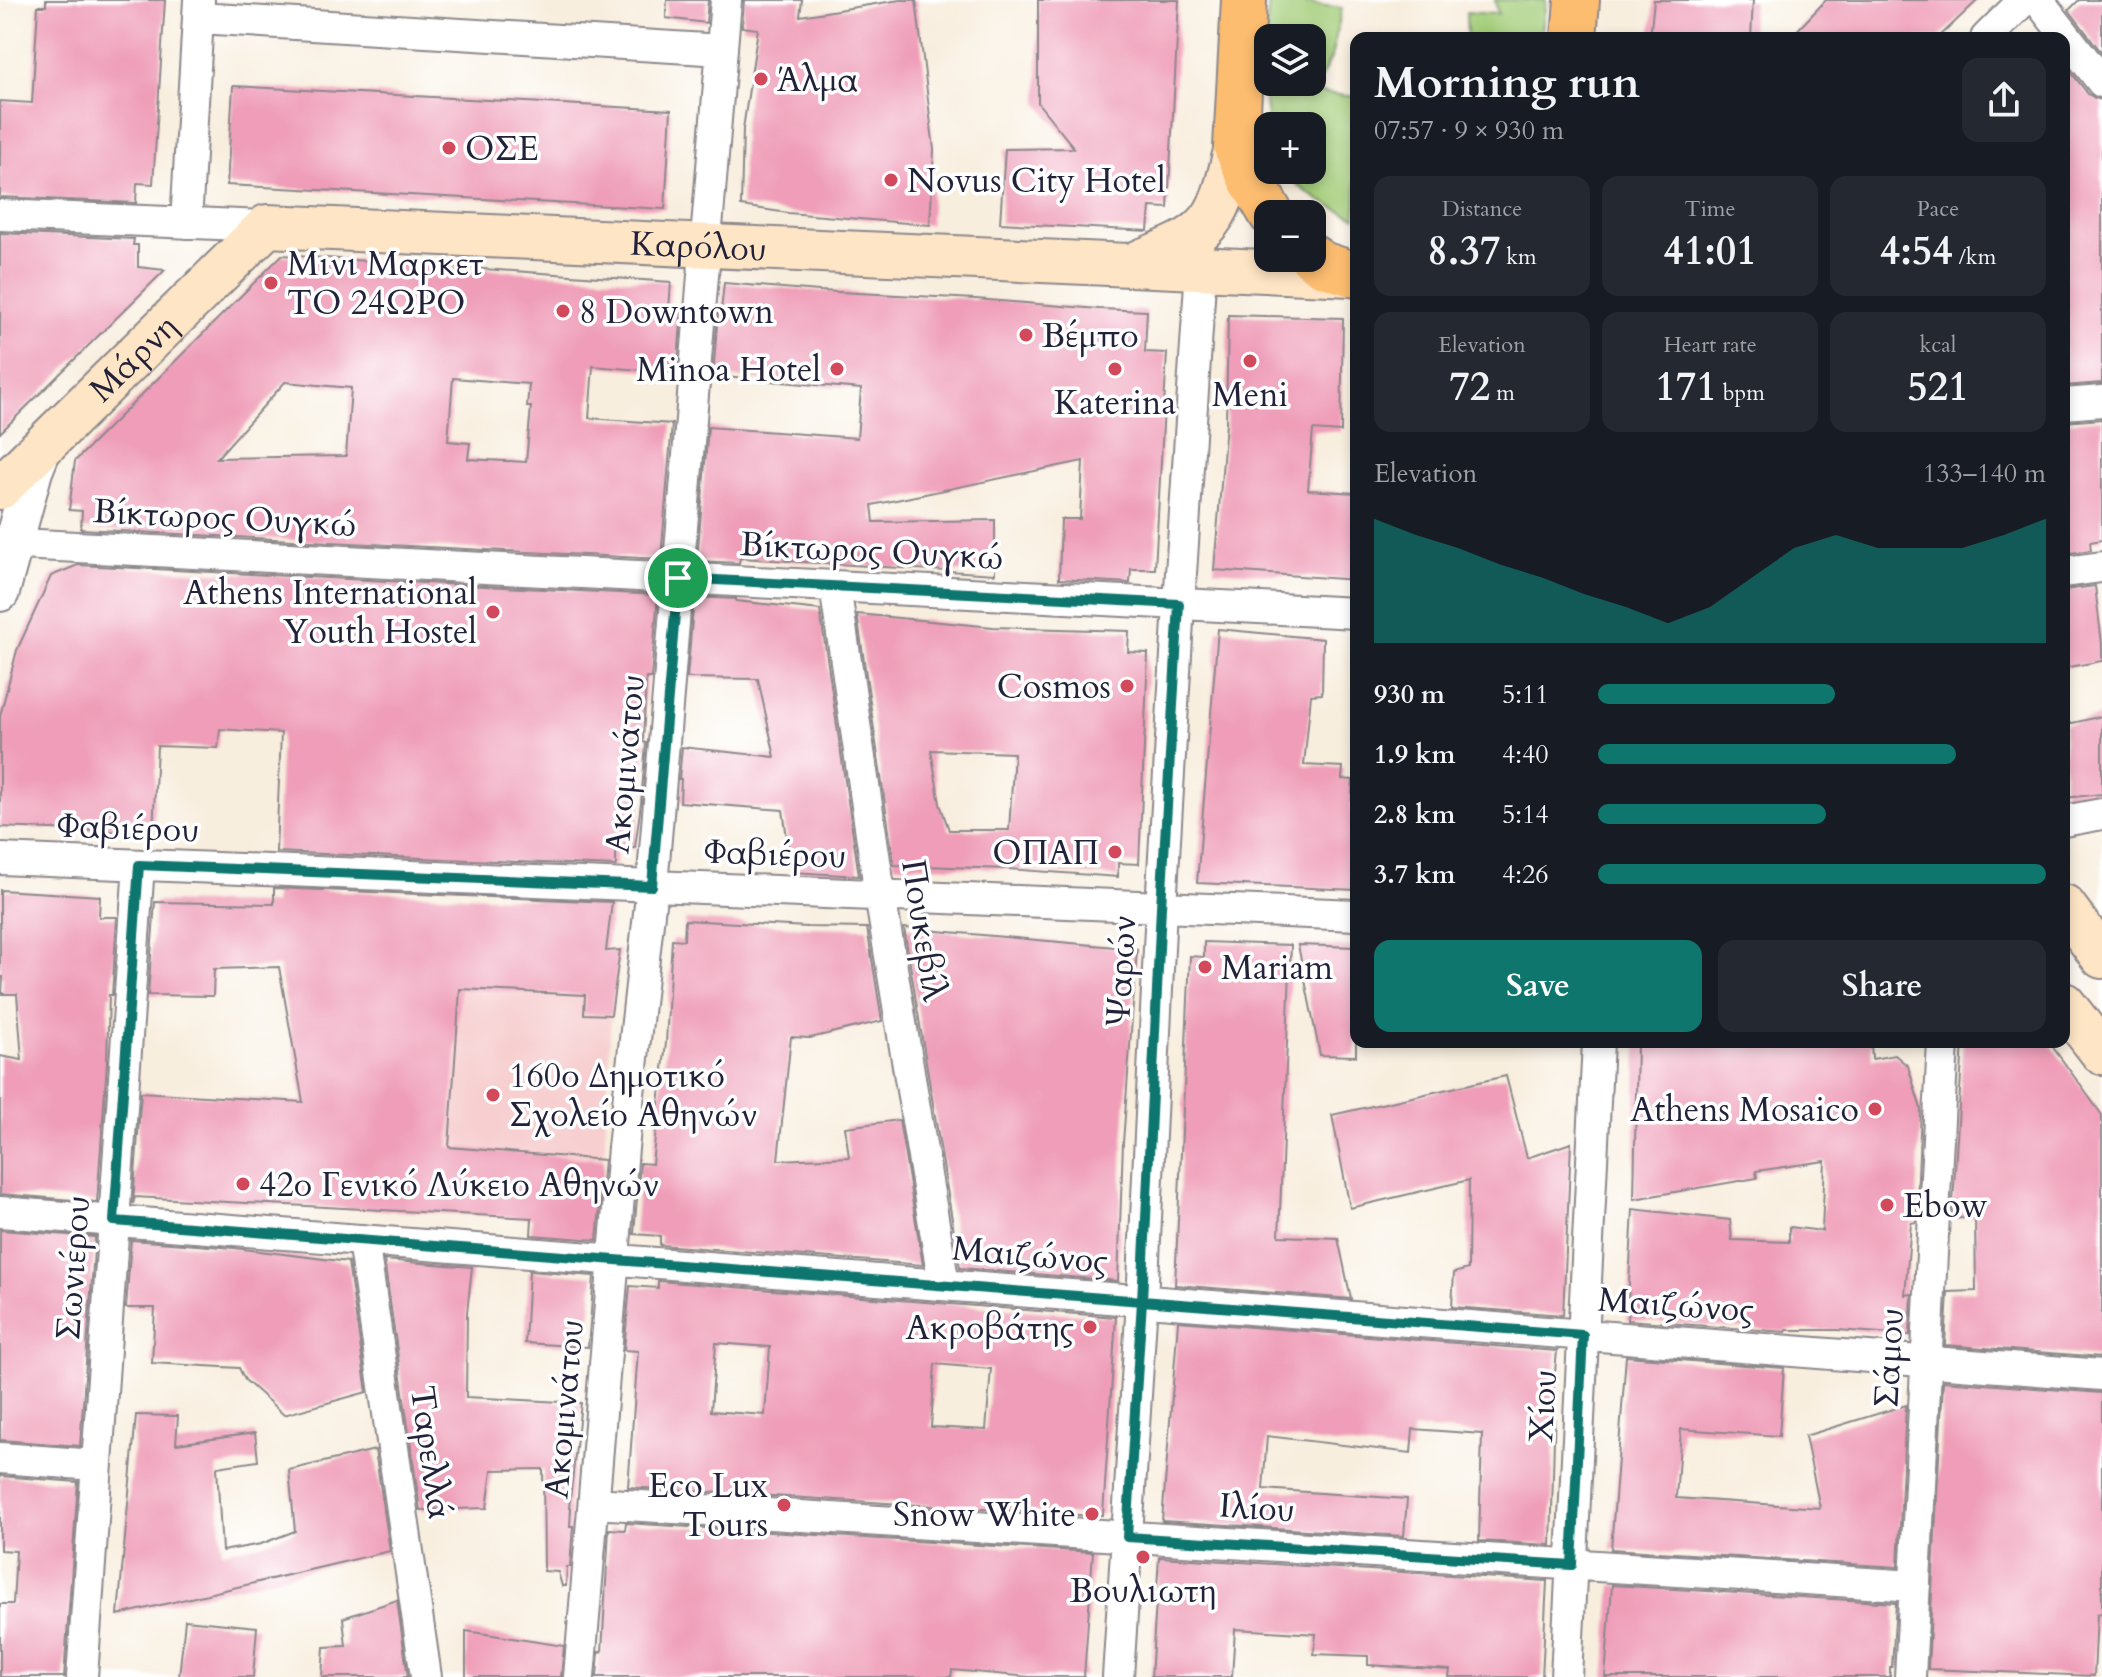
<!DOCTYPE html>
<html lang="en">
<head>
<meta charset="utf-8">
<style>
	:root { --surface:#171b24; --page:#242831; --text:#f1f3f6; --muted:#9ea1a6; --accent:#0f766e }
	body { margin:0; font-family:Cardo,serif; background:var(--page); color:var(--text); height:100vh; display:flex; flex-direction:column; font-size:30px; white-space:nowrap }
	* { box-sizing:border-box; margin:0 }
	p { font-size:26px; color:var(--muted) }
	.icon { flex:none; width:44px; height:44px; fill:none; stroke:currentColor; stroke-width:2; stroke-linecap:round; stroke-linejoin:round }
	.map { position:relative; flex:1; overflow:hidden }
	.sheet { position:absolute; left:1350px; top:32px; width:720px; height:1016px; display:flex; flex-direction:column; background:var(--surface); border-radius:16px; box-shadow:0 4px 12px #0003 }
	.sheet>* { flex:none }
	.tools { position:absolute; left:1254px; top:24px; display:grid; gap:16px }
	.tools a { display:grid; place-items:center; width:72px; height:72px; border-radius:16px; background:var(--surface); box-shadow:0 4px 12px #0003; font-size:40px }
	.pin { position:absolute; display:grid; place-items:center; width:68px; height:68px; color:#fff; margin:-34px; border:4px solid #fff; border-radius:50%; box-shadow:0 2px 8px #0007 }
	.round { display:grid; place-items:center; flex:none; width:84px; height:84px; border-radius:16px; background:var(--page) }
	.head { display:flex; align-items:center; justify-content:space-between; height:136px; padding:0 24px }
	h1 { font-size:44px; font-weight:800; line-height:60px }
	.figures { display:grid; grid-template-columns:repeat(3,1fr); gap:12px; height:136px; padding:8px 24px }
	.figures div { display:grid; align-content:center; border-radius:16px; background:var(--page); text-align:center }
	.figures b { font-size:40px; font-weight:800 }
	.figures small { font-size:22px; font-weight:400 }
	.figures p { font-size:22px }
	.chart { height:224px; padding:16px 24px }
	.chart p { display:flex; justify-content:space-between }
	.chart svg { width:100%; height:144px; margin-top:8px; fill:var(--accent); opacity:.7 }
	.action { display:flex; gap:16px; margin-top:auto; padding:16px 24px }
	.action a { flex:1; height:92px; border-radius:16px; background:var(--accent); color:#fff; font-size:32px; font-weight:800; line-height:92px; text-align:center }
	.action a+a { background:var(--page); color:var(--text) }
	ul { padding:0 24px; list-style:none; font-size:26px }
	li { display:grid; grid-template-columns:128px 96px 1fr; align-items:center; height:60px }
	li i { height:20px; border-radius:10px; background:var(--accent) }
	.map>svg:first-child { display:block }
</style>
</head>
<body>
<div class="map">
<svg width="2102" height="1677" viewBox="0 0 2102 1677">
	<rect width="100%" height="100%" fill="#fff"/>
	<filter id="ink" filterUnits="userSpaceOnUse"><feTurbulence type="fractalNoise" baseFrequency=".0125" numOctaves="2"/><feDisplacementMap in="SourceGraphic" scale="16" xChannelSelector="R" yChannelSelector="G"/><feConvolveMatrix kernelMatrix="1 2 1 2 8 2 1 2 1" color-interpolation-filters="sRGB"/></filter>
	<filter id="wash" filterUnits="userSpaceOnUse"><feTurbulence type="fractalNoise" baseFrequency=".006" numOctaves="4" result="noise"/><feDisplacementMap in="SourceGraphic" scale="32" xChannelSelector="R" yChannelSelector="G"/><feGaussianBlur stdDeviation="1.8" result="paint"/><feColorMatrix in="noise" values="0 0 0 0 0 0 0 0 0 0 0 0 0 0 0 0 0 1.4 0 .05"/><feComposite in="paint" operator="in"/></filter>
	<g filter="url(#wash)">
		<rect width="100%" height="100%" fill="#f8eede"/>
		<path fill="#f7cfd0" d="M376,984L585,995L584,1014L611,1015L604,1160L599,1222L381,1210Z"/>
		<path fill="#a4ce7a" stroke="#63785a" stroke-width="2" fill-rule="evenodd" d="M1269,0H1303L1304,3L1342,8L1331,58L1313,92L1356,97V217C1333,208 1297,192 1285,170H1312V126H1269C1260,91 1266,36 1269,0ZM1268,38H1312V82H1268Z
			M1495,0H1546L1541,38H1467L1466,12L1498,14Z"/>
		<g id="blocks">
			<path fill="#ef9db8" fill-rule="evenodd" d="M46,0H165L153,184L137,183L136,203L0,197V101L32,103L38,6H46Z
				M667,0H708L706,23L666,18Z
				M744,0H802L800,16L900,0H916L934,150L930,225L788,213L741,206L743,129L758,29L742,27Z
				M1038,0H1179L1168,208L1150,207L1148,231L1000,223L1005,149L1074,148L1038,103Z
				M1654,0H1753L1751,38H1650Z
				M1826,0H1978L1938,38H1790Z
				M2079,0H2102V53L2069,10Z
				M2064,63L2088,94L2095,98L2102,100V383L2064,386Z
				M233,86L671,110L665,209L227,185Z
				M0,233L134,239L133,245H138V267L165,270L0,433Z
				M282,255L671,282L669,309L682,310L677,373L593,366L589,418L672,424L661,559L81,529L82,511L69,510L75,461ZM453,378L529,384L527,407H531L526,462L468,459L470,443L448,441ZM285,382L351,388L346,456L217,458Z
				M724,283L819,291L976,299L1099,309L1147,311L1145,352L1167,353L1155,569H1131L1130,583L1059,579L1061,519H1080L1083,461L872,505L874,522L995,520V574L740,558L739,563L697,561L708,427L857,438L861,389L713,376L718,312H721Z
				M1228,315L1343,318L1341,432L1313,430L1308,490L1356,493V580L1214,570L1226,423Z
				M2102,419V540L2090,542L2091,550L2064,554V422Z
				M78,565L658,595L651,678H646L643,742L646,743L641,803L635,848L616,847V866L276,852L281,733L220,729L218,748L157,746L153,833L0,827V716L17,650L51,576Z
				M2095,586L2102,644V661L2064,668V590Z
				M694,597L736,599V601L820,610L859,876L792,872L783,810L680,802L681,779H679L682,747L775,757L758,679L687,678Z
				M857,614L993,627L1129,631L1128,652L1148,653L1139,864L1118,863V877L1008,869L894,865ZM931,750L1014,753L1009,830H949L940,804Z
				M1218,629L1323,639L1322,694L1311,695L1304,765L1343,767L1342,779L1353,780L1351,810H1356V890L1197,883Z
				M2102,716V794L2064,798V725Z
				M274,888L612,902L606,951L620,950L611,1015L584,1014L585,995L460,989L449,1147L604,1160L597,1240L531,1235L532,1218L135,1197L133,1204L141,1092L303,1102L279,967L214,969L213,996L148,995L155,902L274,904Z
				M0,890L100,896L99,917H117L112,995H109L107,1062L97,1202L0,1194V1056L22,1060L17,994H2L3,977H0Z
				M685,920L807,927L867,928L882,1021L810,1038L791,1037L778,1160L849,1157L845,1127L899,1120L923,1265L660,1245V1236L634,1234L640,1163L652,1164L666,1043L672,939L684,940Z
				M904,928L1137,949L1123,1143L1118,1281L960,1268Z
				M1204,942L1291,945L1279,1236L1338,1238L1351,1299L1175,1285L1190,956L1204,957Z
				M1298,945L1356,947V1056L1320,1055Z
				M1637,1042H1871L1872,1059L1895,1055L1908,1066L1921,1109L1916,1222L1911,1223L1905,1295L1912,1294L1910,1335L1837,1330H1787L1786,1332L1627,1320L1633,1209L1730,1220L1732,1240L1789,1242V1227L1822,1231L1825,1161L1756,1171L1757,1178L1634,1199Z
				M1963,1042H2049L2102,1115V1357L1945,1345L1948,1292L1976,1291L1975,1217L1952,1219Z
				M1506,1076L1527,1158L1571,1143L1563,1315L1452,1307L1454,1273L1468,1269L1469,1180L1350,1208L1332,1115Z
				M0,1230L95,1237L80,1446L0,1440Z
				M131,1240L235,1248L348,1262L367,1392L284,1415L245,1380L239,1368L152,1363L155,1308H126Z
				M384,1260L472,1267L467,1313L466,1397L581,1403L569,1508H571L570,1526H573L570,1567H567L566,1586H562L558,1572L544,1571L543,1469L492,1470L487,1508L420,1510Z
				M529,1271L594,1276L588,1347L525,1343Z
				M658,1281L1116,1317L1103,1515H1096V1516L628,1487L638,1351L624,1350L630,1286L658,1288ZM716,1343L770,1347L765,1415L711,1411ZM935,1364L991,1369L986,1430L931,1427Z
				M1178,1321L1557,1351L1552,1403H1555L1551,1545L1479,1541L1482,1434L1413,1429L1411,1453L1267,1436L1263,1489L1407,1499L1404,1536L1162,1521Z
				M1626,1356L1784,1368L1779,1436L1681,1429L1676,1498L1820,1508L1805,1436L1906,1405L1898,1567L1611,1549Z
				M1943,1381L2102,1393V1613L2097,1614L2094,1676L1928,1669Z
				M136,1415L178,1416L176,1444L255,1433L258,1461L217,1467L222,1551L261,1544L295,1531L289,1470L375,1450L390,1551L118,1615Z
				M0,1476L78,1482L64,1677H0V1604H13L16,1551L0,1550Z
				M626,1523L1093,1552L1084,1677H1029L952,1670L951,1677H597L599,1652H602L609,1529L625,1530Z
				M1159,1557L1547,1581L1542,1677H1449L1450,1670L1368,1665V1656L1314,1654L1316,1634L1235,1629L1232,1677H1151Z
				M1612,1585L1896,1603L1892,1667H1890V1677H1605Z
				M397,1600L408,1677H322L324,1647L346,1646L343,1618Z
				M185,1620L257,1627L253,1677H179Z
				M466,1631L564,1646L561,1677H466Z"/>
		</g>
	</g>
	<g filter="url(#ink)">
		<use href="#blocks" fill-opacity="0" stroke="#8d888c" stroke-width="2"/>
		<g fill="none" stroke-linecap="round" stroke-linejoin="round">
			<defs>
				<path id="minor" d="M2038,0L2102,82
					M198,18L722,50
					M1986,38L2024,0
					M0,215L267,226
					M186,223L199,0
					M2064,404L2102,401
					M0,543L1356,613
					M2064,572L2102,567
					M835,586L880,895L944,1285
					M2064,821L2102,814
					M0,859L1356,915
					M0,1212L2102,1375
					M363,1240L426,1677
					M0,1458L96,1465
					M594,1503L1915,1586
					M82,1677L139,865
					M579,1677L623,1148L652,886L726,0
					M1118,1677L1142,1301L1161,907L1179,604L1201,268
					M1566,1677L1598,1042
					M1910,1677L1943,1042"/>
				<path id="tertiary" d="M0,592L33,471L43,446"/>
				<g id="secondary">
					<path d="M1138,262C1160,252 1186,245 1204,227C1224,208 1229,173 1236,147"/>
					<path id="s1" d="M0,488L267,226L1352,275"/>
					<path d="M2064,906L2102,957"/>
					<path d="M2064,1004L2102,1053"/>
				</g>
				<path id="primary" d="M1244,0L1236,147L1250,178L1271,214
					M1574,38L1577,0
					M1312,257L1322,264L1356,275"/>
			</defs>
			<use href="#minor" stroke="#8d888c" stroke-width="34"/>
			<use href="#tertiary" stroke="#8d888c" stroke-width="42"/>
			<use href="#secondary" stroke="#8d888c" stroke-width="46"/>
			<use href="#primary" stroke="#8d888c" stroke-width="48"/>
			<use href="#minor" stroke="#fff" stroke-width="30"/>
			<use href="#tertiary" stroke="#fff" stroke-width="38"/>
			<use href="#secondary" stroke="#fee5c5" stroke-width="42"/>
			<use href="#primary" stroke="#fcbd6f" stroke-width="44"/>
		</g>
	</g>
	<g fill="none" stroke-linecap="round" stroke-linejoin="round" filter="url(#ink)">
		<defs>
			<path id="route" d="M678,578L652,886L139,865L114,1221L1142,1301L1127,1537L1572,1565L1583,1335L1142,1301L1161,907L1179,604L678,578"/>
		</defs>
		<use href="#route" stroke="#fff" stroke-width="16"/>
		<use href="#route" stroke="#0f766e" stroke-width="10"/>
	</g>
	<g fill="#d1495b" stroke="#fff" stroke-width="3">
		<circle cx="761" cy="79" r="8"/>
		<circle cx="449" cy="148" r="8"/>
		<circle cx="891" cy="180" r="8"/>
		<circle cx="271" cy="283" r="8"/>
		<circle cx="563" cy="311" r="8"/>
		<circle cx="1026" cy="335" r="8"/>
		<circle cx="1250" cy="361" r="8"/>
		<circle cx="837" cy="369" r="8"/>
		<circle cx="1115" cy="369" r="8"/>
		<circle cx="493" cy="612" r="8"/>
		<circle cx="1127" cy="686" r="8"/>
		<circle cx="1115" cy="852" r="8"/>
		<circle cx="1205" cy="967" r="8"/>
		<circle cx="493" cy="1095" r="8"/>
		<circle cx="1875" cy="1109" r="8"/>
		<circle cx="243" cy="1184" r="8"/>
		<circle cx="1887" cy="1205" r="8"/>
		<circle cx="1090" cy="1327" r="8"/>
		<circle cx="784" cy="1505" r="8"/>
		<circle cx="1092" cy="1514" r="8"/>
		<circle cx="1143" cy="1557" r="8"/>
	</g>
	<g text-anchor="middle" stroke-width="7" stroke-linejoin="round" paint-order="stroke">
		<g font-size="34" fill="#22223b" stroke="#fff" text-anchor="start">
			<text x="777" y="91">Άλμα</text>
			<text x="465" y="160">ΟΣΕ</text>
			<text x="907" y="192">Novus City Hotel</text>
			<text x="287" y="275">Μινι Μαρκετ<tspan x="287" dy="39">ΤΟ 24ΩΡΟ</tspan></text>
			<text x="579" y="323">8 Downtown</text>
			<text x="1042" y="347">Βέμπο</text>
			<text x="821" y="381" text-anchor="end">Minoa Hotel</text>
			<text x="1250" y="406" text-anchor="middle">Meni</text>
			<text x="1115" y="414" text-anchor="middle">Katerina</text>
			<text x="477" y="604" text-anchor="end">Athens International<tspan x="477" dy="39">Youth Hostel</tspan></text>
			<text x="1111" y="698" text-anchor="end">Cosmos</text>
			<text x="1099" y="864" text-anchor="end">ΟΠΑΠ</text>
			<text x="1221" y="979">Mariam</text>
			<text x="509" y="1087">160ο Δημοτικό<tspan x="509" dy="39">Σχολείο Αθηνών</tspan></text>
			<text x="1859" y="1121" text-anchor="end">Athens Mosaico</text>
			<text x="259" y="1196">42ο Γενικό Λύκειο Αθηνών</text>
			<text x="1903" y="1217">Ebow</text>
			<text x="1074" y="1339" text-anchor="end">Ακροβάτης</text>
			<text x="768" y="1497" text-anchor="end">Eco Lux<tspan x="768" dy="39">Tours</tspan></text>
			<text x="1076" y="1526" text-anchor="end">Snow White</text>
			<text x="1143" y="1602" text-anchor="middle">Βουλιωτη</text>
		</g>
		<g font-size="34" fill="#22223b" stroke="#fff">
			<text dy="12" stroke="none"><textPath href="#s1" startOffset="806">Καρόλου</textPath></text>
			<text dy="12" stroke="none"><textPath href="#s1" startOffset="186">Μάρνη</textPath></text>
			<text transform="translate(225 517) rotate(3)" y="12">Βίκτωρος Ουγκώ</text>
			<text transform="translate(872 550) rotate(3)" y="12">Βίκτωρος Ουγκώ</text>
			<text transform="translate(624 764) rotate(-85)" y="12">Ακομινάτου</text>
			<text transform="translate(128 827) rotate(2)" y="12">Φαβιέρου</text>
			<text transform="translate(775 853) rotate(2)" y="12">Φαβιέρου</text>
			<text transform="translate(925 930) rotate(81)" y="12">Πουκεβίλ</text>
			<text transform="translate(1120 971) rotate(-87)" y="12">Ψαρών</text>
			<text transform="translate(1030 1254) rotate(5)" y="12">Μαιζώνος</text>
			<text transform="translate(72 1268) rotate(-86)" y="12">Σωνιέρου</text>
			<text transform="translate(1676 1304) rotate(4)" y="12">Μαιζώνος</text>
			<text transform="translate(1888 1358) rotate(-87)" y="12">Σάμου</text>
			<text transform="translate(1542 1406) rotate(-87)" y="12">Χίου</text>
			<text transform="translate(563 1409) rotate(-85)" y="12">Ακομινάτου</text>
			<text transform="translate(432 1453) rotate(82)" y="12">Ταρελλά</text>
			<text transform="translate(1257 1507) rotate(4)" y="12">Ιλίου</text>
		</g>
	</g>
</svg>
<div class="tools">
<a><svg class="icon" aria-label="layers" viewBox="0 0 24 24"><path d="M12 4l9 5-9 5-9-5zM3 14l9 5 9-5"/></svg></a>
<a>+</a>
<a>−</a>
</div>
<div class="pin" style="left:678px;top:578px;background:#1e9e55"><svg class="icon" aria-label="arrive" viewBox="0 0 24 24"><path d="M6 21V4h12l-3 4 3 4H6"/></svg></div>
<section class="sheet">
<div class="head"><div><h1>Morning run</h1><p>07:57 · 9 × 930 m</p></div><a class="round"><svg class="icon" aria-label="share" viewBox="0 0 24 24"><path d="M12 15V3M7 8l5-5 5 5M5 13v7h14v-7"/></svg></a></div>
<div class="figures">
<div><p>Distance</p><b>8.37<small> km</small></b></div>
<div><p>Time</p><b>41:01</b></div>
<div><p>Pace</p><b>4:54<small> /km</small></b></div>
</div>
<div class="figures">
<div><p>Elevation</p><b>72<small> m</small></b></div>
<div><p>Heart rate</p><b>171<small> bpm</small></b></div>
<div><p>kcal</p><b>521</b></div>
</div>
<div class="chart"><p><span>Elevation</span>133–140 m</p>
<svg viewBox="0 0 160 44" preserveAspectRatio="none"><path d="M0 44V6L10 11L20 15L30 20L40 24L50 29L60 33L70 38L80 33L90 24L100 15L110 11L120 15L130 15L140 15L150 11L160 6V44z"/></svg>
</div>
<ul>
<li><b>930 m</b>5:11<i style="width:53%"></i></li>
<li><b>1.9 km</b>4:40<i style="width:80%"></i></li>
<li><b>2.8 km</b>5:14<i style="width:51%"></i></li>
<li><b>3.7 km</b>4:26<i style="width:100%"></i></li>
</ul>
<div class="action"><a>Save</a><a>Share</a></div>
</section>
</div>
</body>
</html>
